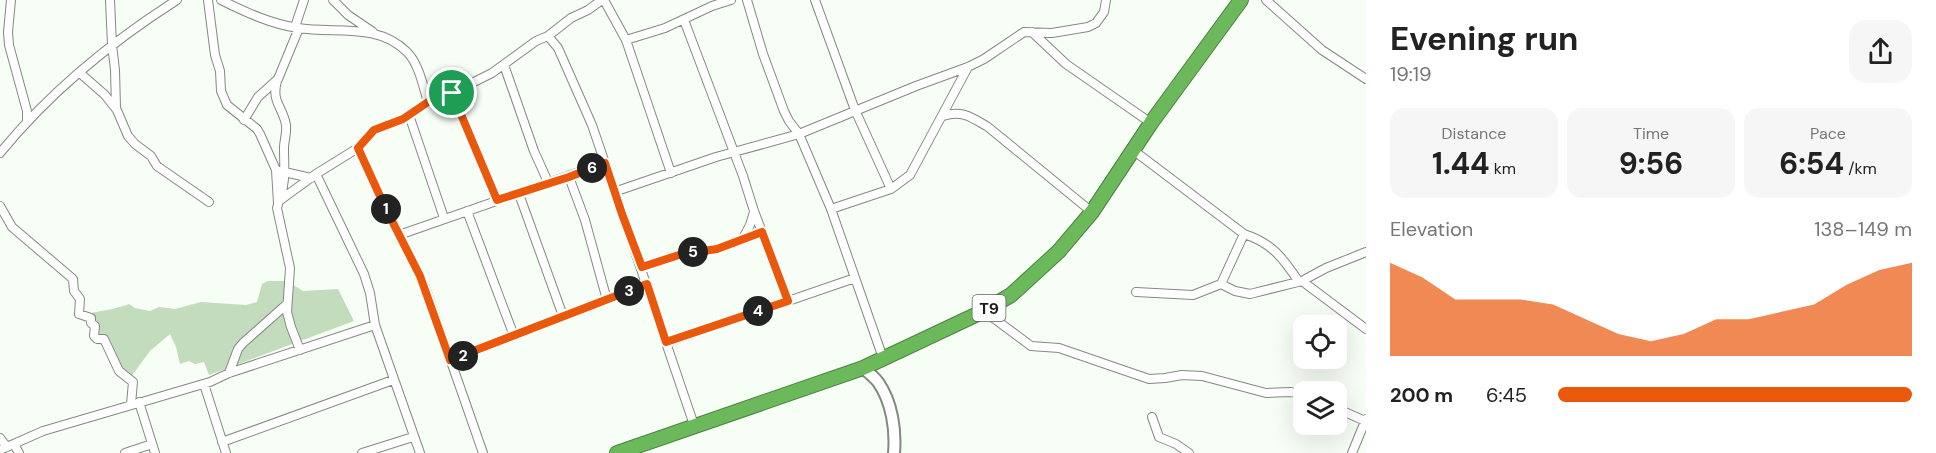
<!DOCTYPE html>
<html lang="en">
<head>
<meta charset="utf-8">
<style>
	:root { --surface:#fff; --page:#f6f6f6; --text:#222; --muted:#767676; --accent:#ea580c }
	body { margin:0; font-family:"DM Sans",sans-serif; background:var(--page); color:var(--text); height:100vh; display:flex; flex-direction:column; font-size:22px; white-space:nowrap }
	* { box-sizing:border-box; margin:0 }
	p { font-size:20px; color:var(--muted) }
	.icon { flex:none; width:33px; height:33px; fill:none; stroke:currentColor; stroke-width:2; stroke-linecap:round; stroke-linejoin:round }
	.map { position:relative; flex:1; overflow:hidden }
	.drawer { display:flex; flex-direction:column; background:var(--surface); width:570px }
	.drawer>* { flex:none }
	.tools { position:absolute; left:1293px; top:315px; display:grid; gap:12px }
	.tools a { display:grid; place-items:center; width:54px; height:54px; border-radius:12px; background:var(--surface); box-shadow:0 6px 24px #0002; font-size:30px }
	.pin { position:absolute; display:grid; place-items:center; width:51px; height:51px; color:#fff; margin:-26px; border:3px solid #fff; border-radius:50%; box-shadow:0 2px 6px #0007 }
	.km { position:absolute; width:30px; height:30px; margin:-15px; border-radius:50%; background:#222; color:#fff; font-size:16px; line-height:30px; text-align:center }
	.round { display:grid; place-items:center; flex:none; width:63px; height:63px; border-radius:18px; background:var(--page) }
	.headline { display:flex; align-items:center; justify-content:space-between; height:102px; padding:0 24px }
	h1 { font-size:33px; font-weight:700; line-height:45px }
	.metrics { display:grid; grid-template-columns:repeat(3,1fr); gap:9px; height:102px; padding:6px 24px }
	.metrics div { display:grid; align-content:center; border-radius:15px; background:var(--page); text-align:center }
	.metrics b { font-size:30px; font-weight:700 }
	.metrics small { font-size:16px; font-weight:400 }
	.metrics p { font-size:16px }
	.chart { height:168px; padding:12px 24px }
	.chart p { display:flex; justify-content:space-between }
	.chart svg { width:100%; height:108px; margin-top:6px; fill:var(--accent); opacity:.7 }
	ul { padding:0 24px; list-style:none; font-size:20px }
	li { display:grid; grid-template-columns:96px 72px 1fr; align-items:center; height:45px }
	li i { height:15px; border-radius:8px; background:var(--accent) }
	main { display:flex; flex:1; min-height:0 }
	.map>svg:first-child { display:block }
</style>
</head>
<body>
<main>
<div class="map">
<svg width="1366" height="453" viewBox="0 0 1366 453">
	<rect width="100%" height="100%" fill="#f7fef5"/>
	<path fill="#c3dcbd" d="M268,281H287L303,291L338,289L354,321L209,375L204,362L195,364L189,361L180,364L176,347L170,334L150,351L131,377C123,366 107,361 105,345L97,344L90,338L95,318L91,313C105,310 116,309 129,304L135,308L150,311L159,307L175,309L201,302L246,305L257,302L262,284Z"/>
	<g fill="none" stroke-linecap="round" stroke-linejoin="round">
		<defs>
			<path id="street" d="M11,0L8,32L9,45L27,111V121
				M110,0L112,45L115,70L116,108L128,136L135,144L151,156L157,166L209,202
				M208,0L215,55L220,71L221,91L227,105L257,129L260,134L276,170L278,203
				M221,0C245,12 271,24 298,28C335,34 377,22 407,52C419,64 423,86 428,102
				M333,0L348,15L373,32
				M604,0L626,40L671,173
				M747,0L763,54L784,111L789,121L799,134L831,209
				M815,0L855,110L891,189
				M1266,0L1322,50L1366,79
				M684,20L743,176L754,211L788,301
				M295,27L304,0
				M1032,32L1066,64L1151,123
				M548,36L558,48L592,125L694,425
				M626,40L665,28L712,6L731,0
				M504,65L534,151L548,182
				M80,73L105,95L116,109
				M277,81C271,102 283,107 286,125C287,133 284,141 284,148C284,166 286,182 280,199
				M452,93L497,200
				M409,115L444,218
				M943,116C963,110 971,117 988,127L1092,212
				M244,120L258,97L278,79L299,28
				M358,148L385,207L425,287L483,453
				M1133,150L1244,234C1272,243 1283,258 1299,282
				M0,153C50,92 111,42 177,0
				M280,171L311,178
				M316,174L364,274L370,293L375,325L420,453
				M569,177L585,220L607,300
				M614,192L716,157L799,134L916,86L968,67L984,59L1024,32L1052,33L1088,27L1096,23L1104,12L1106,0
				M519,194L563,316
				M0,206L12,227L73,279L74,291L80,299L79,314L91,318V323L95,326L94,336L97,339H104L119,371L133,382L131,404
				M467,211L514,336
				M399,235L605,163
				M743,238L750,225L754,212
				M642,267L682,253L717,249L762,232
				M1302,281L1366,329
				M1221,284L1244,234
				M1136,292L1193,295L1221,284L1235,291L1250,294L1302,281L1326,268L1366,252
				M984,311L1031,346L1059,348L1149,379L1165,378L1182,375L1202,376L1266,393L1291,392L1304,395
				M666,343L855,278
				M300,350L291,327L287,312L290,268L277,208L279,201L316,174L358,148L374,130L403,119L428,102L452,93L492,73L536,41L548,36L571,18L588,10L602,0
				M883,358L831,209L891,189L910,175L968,67
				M450,360L647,284
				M229,373L238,349L243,343L287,304
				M204,384L226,453
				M139,402L155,453
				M1336,408L1365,421
				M1152,417L1159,437L1176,444L1189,453
				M0,438L7,447
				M222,442L393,380
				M14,444L19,453
				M0,450L43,431L210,382L229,373L375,325
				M125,453L152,444
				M362,453L413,437
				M1352,453L1366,419"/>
			<path id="secondary" d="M863,368C868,372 874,377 878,382C892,402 896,430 894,453"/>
			<path id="highway" d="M617,453L863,368L984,311L1011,295L1059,251L1092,212L1151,123L1241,0"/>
		</defs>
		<use href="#street" stroke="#838a82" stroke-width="10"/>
		<use href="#secondary" stroke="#838a82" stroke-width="14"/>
		<use href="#highway" stroke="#4f8244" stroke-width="16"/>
		<use href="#street" stroke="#fff" stroke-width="8"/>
		<use href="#secondary" stroke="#fff" stroke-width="10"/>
		<use href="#highway" stroke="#6bb95a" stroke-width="14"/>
	</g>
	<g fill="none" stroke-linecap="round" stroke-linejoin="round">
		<defs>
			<path id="route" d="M452,93L497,200L569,177L605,163L622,214L642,267L682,254L717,249L762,232L788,301L666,342L647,284L450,360L420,276L385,207L358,148L374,130L403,119L428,102Z"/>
		</defs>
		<use href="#route" stroke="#fff" stroke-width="12"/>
		<use href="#route" stroke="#ea580c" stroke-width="8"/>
	</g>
	<g text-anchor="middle" stroke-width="6" stroke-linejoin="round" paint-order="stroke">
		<rect fill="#fff" stroke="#5f615f" stroke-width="1.5" x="972.5" y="295" width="33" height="26" rx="4.5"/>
		<g font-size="16" font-weight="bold" fill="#1a1d1a">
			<text x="989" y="314">T9</text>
		</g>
	</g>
</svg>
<div class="tools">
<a><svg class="icon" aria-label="locate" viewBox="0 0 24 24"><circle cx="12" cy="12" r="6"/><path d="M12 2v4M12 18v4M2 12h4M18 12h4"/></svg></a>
<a><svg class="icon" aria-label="layers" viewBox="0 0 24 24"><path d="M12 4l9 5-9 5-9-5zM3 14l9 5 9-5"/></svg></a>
</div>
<div class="pin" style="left:452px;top:93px;background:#1e9e55"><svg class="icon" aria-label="arrive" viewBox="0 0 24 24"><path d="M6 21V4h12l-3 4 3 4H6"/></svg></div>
<b class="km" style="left:386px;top:209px">1</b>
<b class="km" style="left:463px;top:356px">2</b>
<b class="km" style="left:629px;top:291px">3</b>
<b class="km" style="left:758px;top:311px">4</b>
<b class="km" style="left:693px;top:252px">5</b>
<b class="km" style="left:592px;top:168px">6</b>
</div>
<section class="drawer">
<div class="headline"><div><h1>Evening run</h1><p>19:19</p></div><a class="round"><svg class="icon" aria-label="share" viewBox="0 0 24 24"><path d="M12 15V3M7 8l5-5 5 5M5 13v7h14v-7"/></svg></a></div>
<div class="metrics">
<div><p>Distance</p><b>1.44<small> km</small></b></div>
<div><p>Time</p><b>9:56</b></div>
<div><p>Pace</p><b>6:54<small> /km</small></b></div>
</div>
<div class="chart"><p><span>Elevation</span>138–149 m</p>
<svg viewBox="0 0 160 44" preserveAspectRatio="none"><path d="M0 44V6L10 12L20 21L30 21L40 21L50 23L60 29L70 35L80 38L90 35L100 29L110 29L120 26L130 23L140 15L150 9L160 6V44z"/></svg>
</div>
<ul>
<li><b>200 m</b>6:45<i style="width:100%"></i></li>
</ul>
</section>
</main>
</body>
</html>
